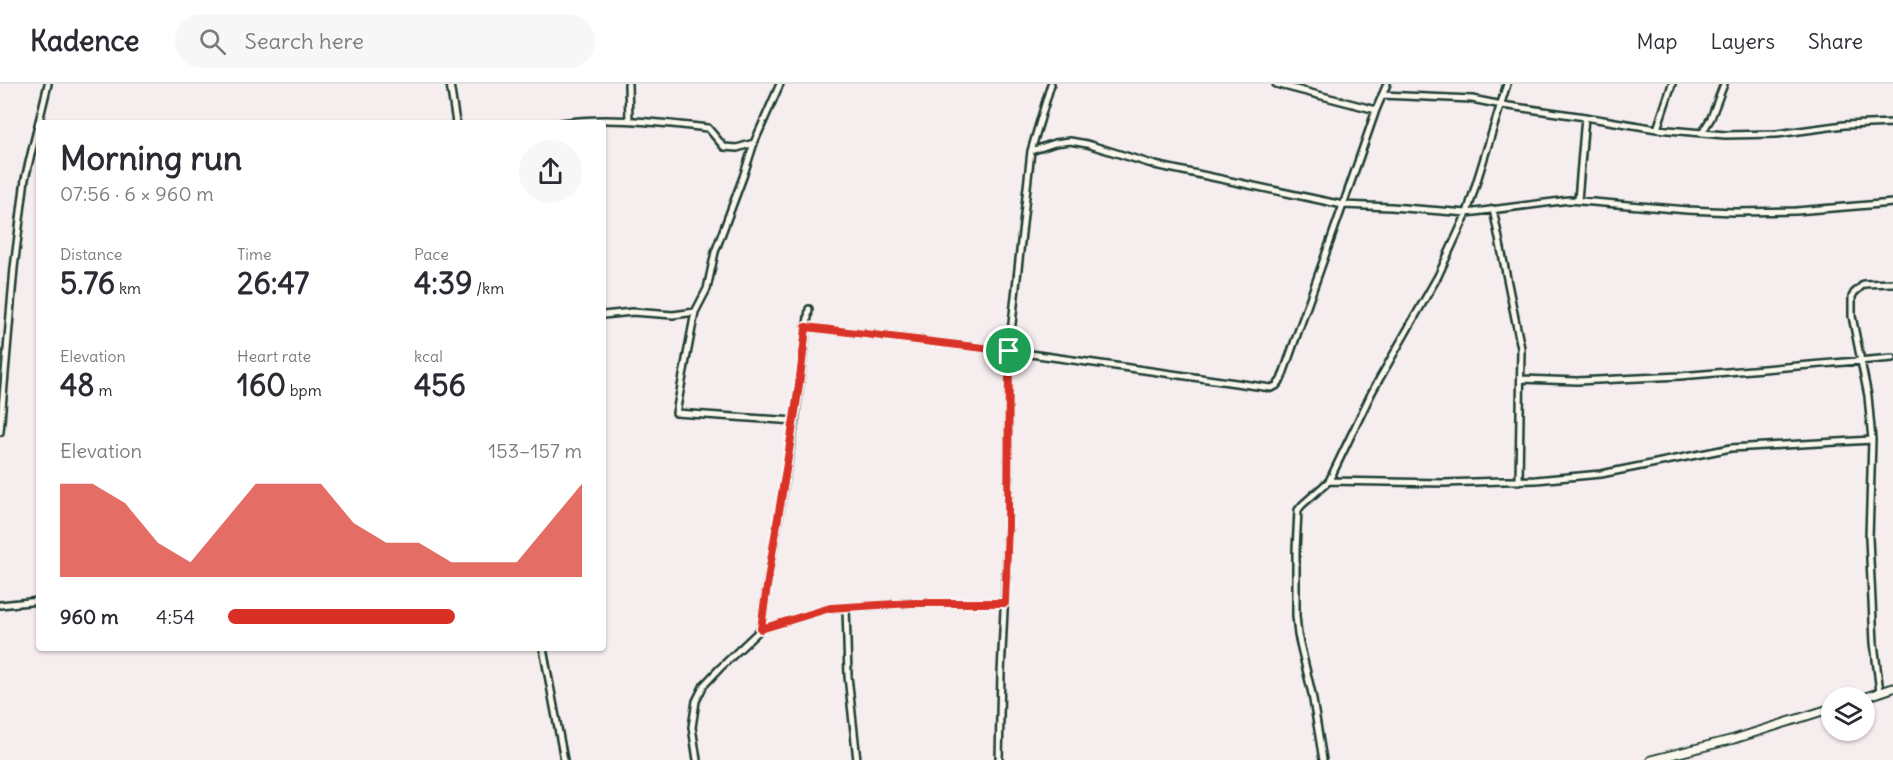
<!DOCTYPE html>
<html lang="en">
<head>
<meta charset="utf-8">
<style>
	:root { --surface:#fff; --page:#f7f7f7; --text:#2b2b33; --muted:#7c7c81; --line:#e1e1e2; --accent:#d93025 }
	body { margin:0; font-family:Delius,sans-serif; background:var(--page); color:var(--text); height:100vh; display:flex; flex-direction:column; font-size:22px; white-space:nowrap }
	* { box-sizing:border-box; margin:0 }
	p { font-size:20px; color:var(--muted) }
	.icon { flex:none; width:33px; height:33px; fill:none; stroke:currentColor; stroke-width:2; stroke-linecap:round; stroke-linejoin:round }
	.map { position:relative; flex:1; overflow:hidden }
	.side { position:absolute; left:36px; top:36px; width:570px; height:531px; display:flex; flex-direction:column; background:var(--surface); border-radius:6px; box-shadow:0 2px 4px #0004 }
	.side>* { flex:none }
	.controls { position:absolute; left:1821px; top:603px; display:grid; gap:12px }
	.controls a { display:grid; place-items:center; width:54px; height:54px; border-radius:50%; background:var(--surface); box-shadow:0 2px 4px #0004; font-size:30px }
	.pin { position:absolute; display:grid; place-items:center; width:51px; height:51px; color:#fff; margin:-26px; border:3px solid #fff; border-radius:50%; box-shadow:0 2px 6px #0007 }
	.round { display:grid; place-items:center; flex:none; width:63px; height:63px; border-radius:32px; background:var(--page) }
	.overview { display:flex; align-items:center; justify-content:space-between; height:102px; padding:0 24px }
	h1 { font-size:33px; font-weight:700; line-height:45px }
	.stats { display:grid; grid-template-columns:repeat(3,1fr); gap:9px; height:102px; padding:6px 24px }
	.stats div { display:grid; align-content:center }
	.stats b { font-size:30px; font-weight:700 }
	.stats small { font-size:16px; font-weight:400 }
	.stats p { font-size:16px }
	.chart { height:168px; padding:12px 24px }
	.chart p { display:flex; justify-content:space-between }
	.chart svg { width:100%; height:108px; margin-top:6px; fill:var(--accent); opacity:.7 }
	ul { padding:0 24px; list-style:none; font-size:20px }
	li { display:grid; grid-template-columns:96px 72px 1fr; align-items:center; height:45px }
	li i { height:15px; border-radius:8px; background:var(--accent) }
	header { display:flex; align-items:center; gap:36px; box-sizing:border-box; height:84px; padding:0 30px; background:var(--surface); border-bottom:2px solid var(--line) }
	header strong { font-size:28px }
	nav { display:flex; gap:33px; margin-inline-start:auto; font-size:21px }
	.search { width:420px; height:54px; background:var(--page); display:flex; align-items:center; gap:15px; box-sizing:border-box; padding:0 21px; border-radius:33px; color:var(--muted); font-size:22px }
	.map>svg:first-child { display:block }
</style>
</head>
<body>
<header>
<strong>Kadence</strong>
<div class="search"><svg class="icon" aria-label="search" viewBox="0 0 24 24"><circle cx="10" cy="10" r="6"/><path d="M15 15l6 6"/></svg>Search here</div>
<nav><a>Map</a><a>Layers</a><a>Share</a></nav>
</header>
<div class="map">
<svg width="1893" height="676" viewBox="0 0 1893 676">
	<rect width="100%" height="100%" fill="#f6edee"/>
	<filter id="ink" filterUnits="userSpaceOnUse"><feTurbulence type="fractalNoise" baseFrequency=".0167" numOctaves="2"/><feDisplacementMap in="SourceGraphic" scale="12" xChannelSelector="R" yChannelSelector="G"/><feConvolveMatrix kernelMatrix="1 2 1 2 8 2 1 2 1" color-interpolation-filters="sRGB"/></filter>
	<g filter="url(#ink)">
		<g fill="none" stroke-linecap="round" stroke-linejoin="round">
			<defs>
				<path id="minor" d="M450,0L456,39
					M628,0L629,36
					M1276,0L1376,26
					M1387,0L1376,26L1343,121L1391,123L1467,129L1569,116L1687,126L1734,128L1796,127L1893,119
					M1382,11L1472,15L1502,21L1585,33L1657,45L1725,51L1777,50L1844,41L1893,39
					M561,39C609,32 660,39 708,44L724,63L737,64L754,59
					M1657,45L1672,0
					M1702,49L1711,34L1724,0
					M1578,116L1585,33
					M1493,125L1521,264L1519,397
					M695,228L676,329L795,337
					M603,231L632,228L673,231L695,228L707,205L715,168L743,93L754,59L780,0
					M806,243L1009,267L1031,67L1051,0
					M1521,295L1577,297L1680,292L1893,274
					M0,348L14,184L25,95L48,0
					M1329,397L1444,399L1536,396L1601,390L1731,364L1872,356
					M0,521L39,517
					M846,523L848,592L857,676
					M761,545L767,501L795,337L809,225
					M543,564L564,676
					M1880,608L1874,559L1869,454L1872,356L1868,312L1852,232V213L1854,209L1864,200L1893,199
					M697,676L692,643L696,617L704,601L720,584L761,545L830,524L912,519H1005
					M999,676L1001,589L1008,442L1009,267L1271,304L1276,302L1281,296L1343,121L1155,81L1087,60L1070,57L1055,59L1031,67
					M1323,676L1312,610L1298,551L1296,532V466L1298,426L1302,421L1329,397L1372,308L1438,192L1467,129L1507,0"/>
				<path id="tertiary" d="M1863,614L1893,604
					M1651,676L1734,655L1832,624"/>
			</defs>
			<use href="#minor" stroke="#1f3d34" stroke-width="10"/>
			<use href="#tertiary" stroke="#1f3d34" stroke-width="11"/>
			<use href="#minor" stroke="#fbf7ec" stroke-width="5"/>
			<use href="#tertiary" stroke="#fbf7ec" stroke-width="7"/>
		</g>
	</g>
	<g fill="none" stroke-linecap="round" stroke-linejoin="round" filter="url(#ink)">
		<defs>
			<path id="route" d="M806,243L1009,267L1008,442L1005,519H912L830,524L761,545C774,444 796,344 806,243Z"/>
		</defs>
		<use href="#route" stroke="#fff" stroke-width="12"/>
		<use href="#route" stroke="#d93025" stroke-width="8"/>
	</g>
</svg>
<div class="controls">
<a><svg class="icon" aria-label="layers" viewBox="0 0 24 24"><path d="M12 4l9 5-9 5-9-5zM3 14l9 5 9-5"/></svg></a>
</div>
<div class="pin" style="left:1009px;top:267px;background:#1e9e55"><svg class="icon" aria-label="arrive" viewBox="0 0 24 24"><path d="M6 21V4h12l-3 4 3 4H6"/></svg></div>
<section class="side">
<div class="overview"><div><h1>Morning run</h1><p>07:56 · 6 × 960 m</p></div><a class="round"><svg class="icon" aria-label="share" viewBox="0 0 24 24"><path d="M12 15V3M7 8l5-5 5 5M5 13v7h14v-7"/></svg></a></div>
<div class="stats">
<div><p>Distance</p><b>5.76<small> km</small></b></div>
<div><p>Time</p><b>26:47</b></div>
<div><p>Pace</p><b>4:39<small> /km</small></b></div>
</div>
<div class="stats">
<div><p>Elevation</p><b>48<small> m</small></b></div>
<div><p>Heart rate</p><b>160<small> bpm</small></b></div>
<div><p>kcal</p><b>456</b></div>
</div>
<div class="chart"><p><span>Elevation</span>153–157 m</p>
<svg viewBox="0 0 160 44" preserveAspectRatio="none"><path d="M0 44V6L10 6L20 14L30 30L40 38L50 22L60 6L70 6L80 6L90 22L100 30L110 30L120 38L130 38L140 38L150 22L160 6V44z"/></svg>
</div>
<ul>
<li><b>960 m</b>4:54<i style="width:64%"></i></li>
</ul>
</section>
</div>
</body>
</html>
